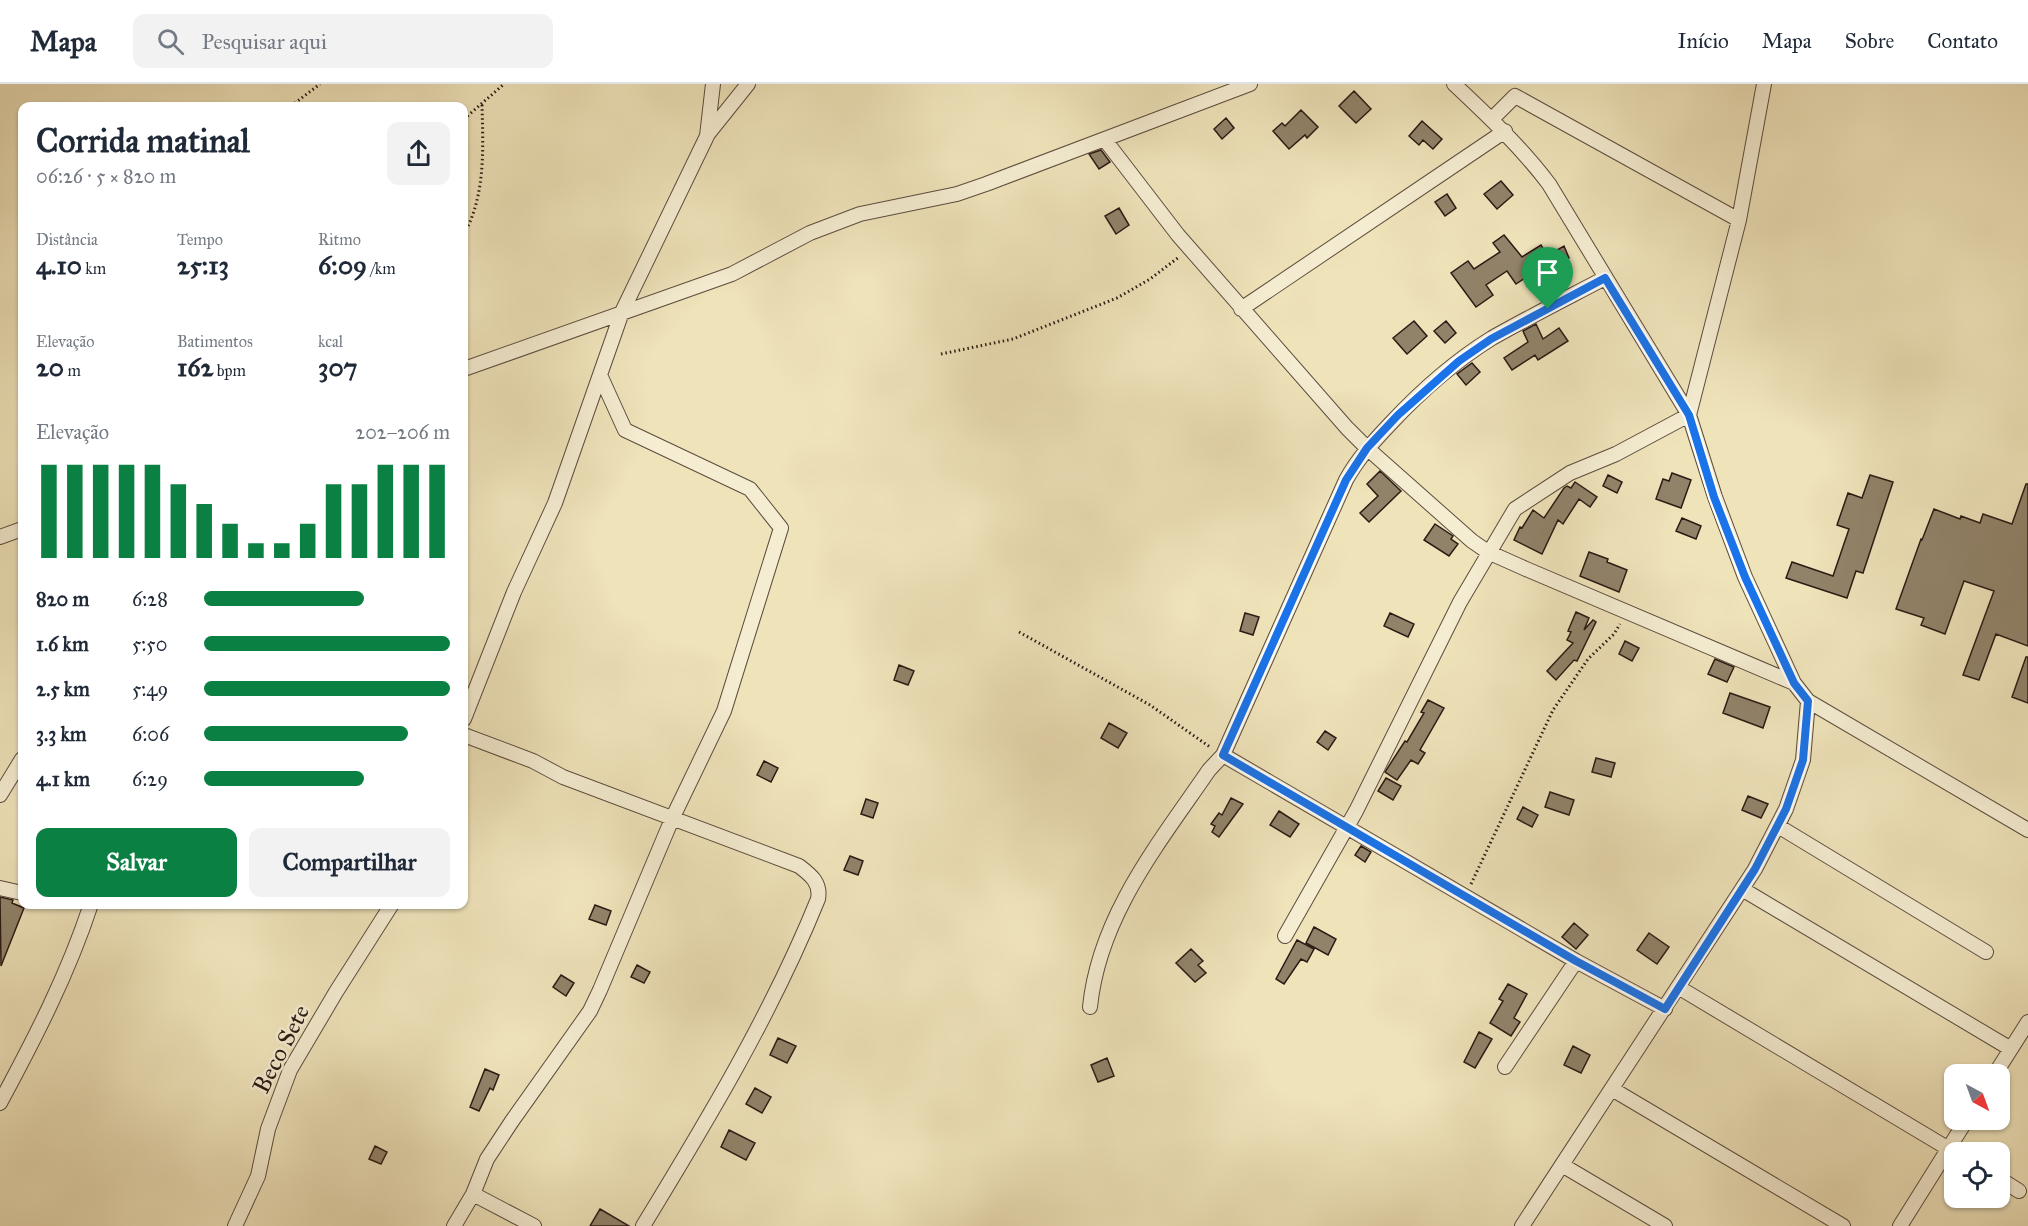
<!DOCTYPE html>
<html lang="pt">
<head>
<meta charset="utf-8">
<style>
	:root { --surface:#fff; --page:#f2f2f3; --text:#1f2937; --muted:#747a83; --line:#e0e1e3; --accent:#0b8043 }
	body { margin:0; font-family:"IM FELL Great Primer",serif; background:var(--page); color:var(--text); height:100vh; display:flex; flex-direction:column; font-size:22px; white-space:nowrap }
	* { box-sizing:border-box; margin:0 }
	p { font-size:20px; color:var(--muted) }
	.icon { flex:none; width:33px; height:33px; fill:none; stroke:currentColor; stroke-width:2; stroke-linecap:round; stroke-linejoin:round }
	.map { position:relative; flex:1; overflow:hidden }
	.side { position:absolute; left:18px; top:18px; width:450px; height:807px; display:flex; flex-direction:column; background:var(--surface); border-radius:12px; box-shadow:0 2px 4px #0004 }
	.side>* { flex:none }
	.needle { width:39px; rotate:139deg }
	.buttons { position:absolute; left:1944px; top:980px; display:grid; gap:12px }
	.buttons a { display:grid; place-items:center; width:66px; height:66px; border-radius:12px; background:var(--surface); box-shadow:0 2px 4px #0004; font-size:30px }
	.pin { position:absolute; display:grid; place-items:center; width:51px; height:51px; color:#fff; margin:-62px -26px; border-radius:50% 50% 50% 0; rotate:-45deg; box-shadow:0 0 6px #0007 }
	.pin .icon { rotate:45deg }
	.round { display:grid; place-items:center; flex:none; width:63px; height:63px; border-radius:12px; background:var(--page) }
	.summary { display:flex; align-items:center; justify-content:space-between; height:102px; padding:0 18px }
	h1 { font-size:33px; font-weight:700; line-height:45px }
	.metrics { display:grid; grid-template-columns:repeat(3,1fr); gap:9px; height:102px; padding:6px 18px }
	.metrics div { display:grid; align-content:center }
	.metrics b { font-size:26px; font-weight:700 }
	.metrics small { font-size:16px; font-weight:400 }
	.metrics p { font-size:16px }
	.chart { height:168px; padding:12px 18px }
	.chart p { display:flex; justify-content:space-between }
	.chart svg { width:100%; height:108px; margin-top:6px; stroke:var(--accent); stroke-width:6 }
	.button { display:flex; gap:12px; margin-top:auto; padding:12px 18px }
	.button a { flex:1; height:69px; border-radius:12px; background:var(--accent); color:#fff; font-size:24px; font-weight:700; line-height:69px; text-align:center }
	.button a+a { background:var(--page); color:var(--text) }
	ul { padding:0 18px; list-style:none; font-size:20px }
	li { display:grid; grid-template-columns:96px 72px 1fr; align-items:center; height:45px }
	li i { height:15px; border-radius:8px; background:var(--accent) }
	header { display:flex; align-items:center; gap:36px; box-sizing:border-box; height:84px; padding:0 30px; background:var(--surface); border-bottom:2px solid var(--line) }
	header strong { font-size:28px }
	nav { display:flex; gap:33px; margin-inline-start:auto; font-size:21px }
	.search { width:420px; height:54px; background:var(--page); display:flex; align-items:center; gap:15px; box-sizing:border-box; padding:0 21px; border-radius:12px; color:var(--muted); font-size:22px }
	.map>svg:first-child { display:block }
</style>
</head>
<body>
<header>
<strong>Mapa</strong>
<div class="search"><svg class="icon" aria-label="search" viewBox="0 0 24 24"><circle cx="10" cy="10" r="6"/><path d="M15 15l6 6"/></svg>Pesquisar aqui</div>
<nav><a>Início</a><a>Mapa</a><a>Sobre</a><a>Contato</a></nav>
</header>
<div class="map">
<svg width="2028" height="1142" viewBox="0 0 2028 1142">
	<rect width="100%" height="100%" fill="#efe3ba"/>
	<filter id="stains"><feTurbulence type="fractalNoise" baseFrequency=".00333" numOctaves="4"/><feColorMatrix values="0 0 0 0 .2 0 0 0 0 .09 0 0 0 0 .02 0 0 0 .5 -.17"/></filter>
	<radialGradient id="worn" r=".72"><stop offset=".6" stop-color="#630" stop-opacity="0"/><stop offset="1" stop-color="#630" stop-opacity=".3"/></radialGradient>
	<path fill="#91836a" stroke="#2b1a14" stroke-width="1.5" d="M1354,7L1371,25L1356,39L1339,22Z
		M1301,26L1318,43L1307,54L1305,51L1289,65L1273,47L1282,39L1285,42Z
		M1226,34L1234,44L1222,55L1214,45Z
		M1422,37L1442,55L1433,65L1423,56L1419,61L1409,52Z
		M1101,66L1110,78L1099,85L1089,70Z
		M1501,97L1513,111L1497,125L1484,110Z
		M1447,110L1456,124L1445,132L1435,118Z
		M1119,124L1129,141L1116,150L1105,132Z
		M1504,151L1522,173L1541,161L1553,181L1536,192L1534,188L1516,200L1507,187L1486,201L1493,211L1476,223L1451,189L1468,177L1474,185L1500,168L1493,159Z
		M1564,162L1569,174L1556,181L1550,170Z
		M1414,237L1427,252L1407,270L1393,254Z
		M1446,237L1456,249L1445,259L1434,247Z
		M1536,240L1543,255L1559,244L1568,257L1538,276L1535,271L1512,286L1504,274L1528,258L1523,247Z
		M1472,279L1480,288L1466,301L1457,290Z
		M1380,387L1401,407L1369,438L1360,429L1378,412L1367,400Z
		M1672,389L1691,396L1681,424L1656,415L1663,395L1669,397Z
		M1608,391L1622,398L1617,409L1603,402Z
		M1870,391L1893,398L1863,489L1856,487L1847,514L1786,494L1792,478L1833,492L1849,445L1837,441L1848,409L1862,414Z
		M1575,398L1597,413L1590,423L1579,415L1563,440L1558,436L1542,470L1514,456L1520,443L1522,444L1533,426L1544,434L1564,404L1567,402L1571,404Z
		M2026,400H2028V562L1996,550L1979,596L1963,591L1994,507L1964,497L1945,550L1921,541L1924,534L1896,525L1921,455L1922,456L1934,425L1960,435L1961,432L1980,439L1983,430L2012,440Z
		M1682,434L1701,442L1696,455L1676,447Z
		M1435,440L1453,452L1451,455L1458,460L1449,472L1424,456Z
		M1589,468L1608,475L1607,478L1627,486L1619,508L1580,492Z
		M1576,528L1589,534L1584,546L1593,536L1596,538L1577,577L1574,576L1556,596L1547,587L1573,559L1567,556L1571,548L1568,547Z
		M1245,529L1259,533L1253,551L1240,547Z
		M1390,529L1414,540L1408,553L1384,542Z
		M1625,557L1639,564L1632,577L1619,570Z
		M2026,573H2028V619L2012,613Z
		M1715,575L1734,583L1727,598L1708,590Z
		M899,581L914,587L908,601L894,596Z
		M1730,609L1770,623L1763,644L1723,629Z
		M1428,616L1444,624L1420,666L1425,669L1418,680L1411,676L1397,696L1385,688L1405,657L1407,658L1424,629L1421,628Z
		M1109,639L1127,649L1118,664L1101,654Z
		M1325,647L1336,654L1328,666L1317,658Z
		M1596,674L1615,679L1611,693L1592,688Z
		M764,677L778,684L771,698L757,691Z
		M1386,694L1401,702L1393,716L1378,707Z
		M1550,708L1574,716L1569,731L1545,723Z
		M1748,712L1768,720L1761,734L1742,726Z
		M1231,714L1243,720L1219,753L1212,748L1215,742L1211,740L1219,729L1222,731Z
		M866,715L878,719L873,734L861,730Z
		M1523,723L1538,731L1532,743L1517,735Z
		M1279,727L1299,740L1290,753L1270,741Z
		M1361,762L1371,768L1365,778L1355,771Z
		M850,772L863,777L858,791L844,786Z
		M0,813L13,816L12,819L24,824L1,882Z
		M595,821L611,827L606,841L589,835Z
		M1574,839L1588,851L1576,865L1562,853Z
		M1314,843L1336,855L1328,871L1306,859Z
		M1649,849L1669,863L1657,880L1637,866Z
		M1297,856L1314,865L1307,878L1301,875L1284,900L1276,895Z
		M1191,865L1203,877L1198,881L1206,889L1195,898L1176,879Z
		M637,881L650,888L644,899L631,893Z
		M561,891L574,899L566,912L553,903Z
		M1508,900L1527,910L1514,934L1520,938L1511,952L1490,939L1503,917L1499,915Z
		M1479,948L1492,955L1475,984L1464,978Z
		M778,954L796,962L787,979L770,971Z
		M1573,962L1590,971L1581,989L1564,981Z
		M1107,974L1114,992L1098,998L1091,981Z
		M485,985L499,991L493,1006L490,1004L479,1027L470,1023Z
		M755,1004L771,1013L762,1029L746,1020Z
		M729,1046L755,1059L746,1076L721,1063Z
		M375,1062L387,1068L381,1080L369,1075Z
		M600,1125L629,1142H590Z"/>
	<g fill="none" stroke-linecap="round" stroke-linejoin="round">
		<defs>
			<path id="street" d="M1454,0C1488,32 1521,63 1549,100L1689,331L1715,413L1745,493L1794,599L1808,617L2028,746
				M1492,35L1515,12L1739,136
				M708,50L748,0
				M1105,56L1178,151L1347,344L1367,364L1472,457L1488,468L1526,485L1794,599
				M1241,225L1505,47
				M464,285L732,190L810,149L860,130L957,110L986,100L1250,0
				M0,453L22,445
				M464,635L514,508L555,419L622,228L707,52L713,0
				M464,651L533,677L563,693L799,782C811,791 821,799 818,815C772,929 707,1037 643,1142
				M1223,671L1576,877L1665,925
				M0,711L22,675
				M1778,742L1986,868
				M0,804L22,809
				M1742,805L2011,965
				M1285,852L1356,727L1460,518L1515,425L1570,389L1616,370L1689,331L1739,136L1764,0
				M1678,903L1954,1068
				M1090,923C1099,832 1159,759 1209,686L1223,671L1346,396C1358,374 1374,357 1391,339C1421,307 1455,277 1492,254C1529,233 1567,214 1605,194
				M1505,983L1576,877
				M1995,990L2028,938
				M1612,1005L1843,1142
				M0,1019C35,954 68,890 91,820
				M1562,1081L1665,1142
				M2000,1095L2019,1107
				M473,1110L534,1142
				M235,1142L258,1092L268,1045L290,986L336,908L392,820
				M454,1142L473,1110L487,1075L512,1037L590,927L600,906L672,735L724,627L781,444L750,405L625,346L600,291
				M1522,1142L1755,785L1786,725L1803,676L1808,617
				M1900,1142L1967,1035"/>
		</defs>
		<use href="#street" stroke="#5c4c3e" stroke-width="16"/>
		<path stroke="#2b1a14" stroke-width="3" stroke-dasharray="1.5 3" stroke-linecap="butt" d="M291,22L320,0
			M464,35L504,0
			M464,150C486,111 483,63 482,20
			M941,270L1013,255L1117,214L1150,195L1179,173
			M1019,548L1150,621L1210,663
			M1471,800L1553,626L1588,575L1614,550L1620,540"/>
		<use href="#street" stroke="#f5edd2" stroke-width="14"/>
	</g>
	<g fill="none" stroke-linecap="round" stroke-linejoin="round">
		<defs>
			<path id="route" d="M1605,194L1689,331L1714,413L1745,493L1794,599L1808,617L1803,676L1786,725L1755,785L1665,925L1576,877L1223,671L1346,396L1367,364L1398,331L1459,277L1491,255Z"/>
		</defs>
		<use href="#route" stroke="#fff" stroke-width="12"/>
		<use href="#route" stroke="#1a73e8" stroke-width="8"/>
	</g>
	<g text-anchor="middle" stroke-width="5" stroke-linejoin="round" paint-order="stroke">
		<g font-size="24" fill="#2b1a14" stroke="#f5edd2">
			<text transform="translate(281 965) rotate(-63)" y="8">Beco Sete</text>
		</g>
	</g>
	<rect width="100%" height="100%" filter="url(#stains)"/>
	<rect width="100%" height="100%" fill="url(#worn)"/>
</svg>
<div class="buttons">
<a><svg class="needle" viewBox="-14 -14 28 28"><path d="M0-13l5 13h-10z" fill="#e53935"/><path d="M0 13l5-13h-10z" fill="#747a83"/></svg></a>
<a><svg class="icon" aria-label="locate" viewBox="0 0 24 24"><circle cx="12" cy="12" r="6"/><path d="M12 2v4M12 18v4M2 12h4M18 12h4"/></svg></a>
</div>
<div class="pin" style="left:1548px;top:225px;background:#1e9e55"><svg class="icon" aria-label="arrive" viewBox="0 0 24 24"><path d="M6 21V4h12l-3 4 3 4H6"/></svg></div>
<section class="side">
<div class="summary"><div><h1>Corrida matinal</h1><p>06:26 · 5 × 820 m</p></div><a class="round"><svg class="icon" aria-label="share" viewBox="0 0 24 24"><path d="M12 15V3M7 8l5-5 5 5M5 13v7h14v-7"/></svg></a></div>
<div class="metrics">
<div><p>Distância</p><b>4.10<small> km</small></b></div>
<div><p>Tempo</p><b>25:13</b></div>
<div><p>Ritmo</p><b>6:09<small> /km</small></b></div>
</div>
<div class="metrics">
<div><p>Elevação</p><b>20<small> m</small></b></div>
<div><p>Batimentos</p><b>162<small> bpm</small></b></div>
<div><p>kcal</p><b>307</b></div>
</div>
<div class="chart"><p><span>Elevação</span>202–206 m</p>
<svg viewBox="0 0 160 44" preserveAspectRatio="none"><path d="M5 44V6M15 44V6M25 44V6M35 44V6M45 44V6M55 44V14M65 44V22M75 44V30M85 44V38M95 44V38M105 44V30M115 44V14M125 44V14M135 44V6M145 44V6M155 44V6"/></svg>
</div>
<ul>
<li><b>820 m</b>6:28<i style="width:65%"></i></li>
<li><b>1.6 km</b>5:50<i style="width:100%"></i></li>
<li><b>2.5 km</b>5:49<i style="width:100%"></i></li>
<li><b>3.3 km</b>6:06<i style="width:83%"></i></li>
<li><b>4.1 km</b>6:29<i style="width:65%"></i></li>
</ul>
<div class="button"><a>Salvar</a><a>Compartilhar</a></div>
</section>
</div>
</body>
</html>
